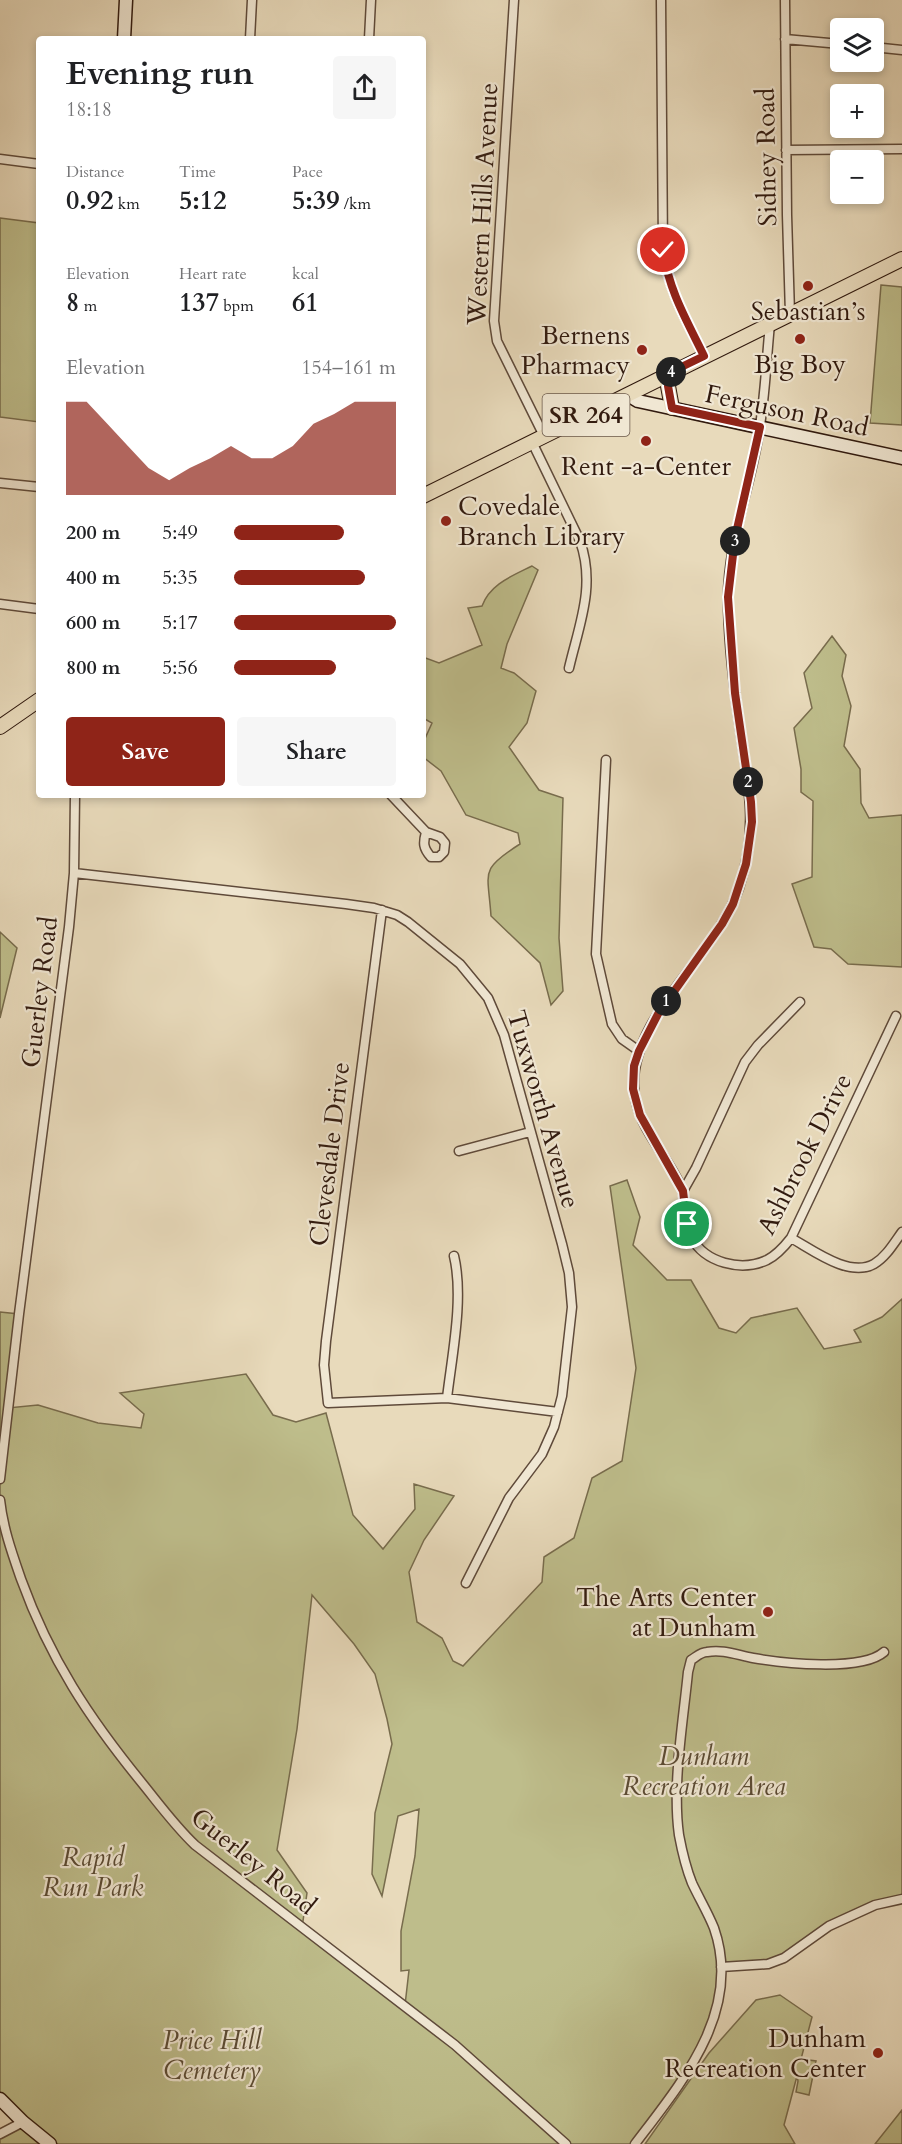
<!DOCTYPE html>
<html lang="en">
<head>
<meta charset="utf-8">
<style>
	:root { --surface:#fff; --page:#f6f6f6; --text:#202124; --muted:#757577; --accent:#8f2418 }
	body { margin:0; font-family:Cardo,serif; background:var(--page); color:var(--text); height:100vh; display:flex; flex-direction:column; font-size:22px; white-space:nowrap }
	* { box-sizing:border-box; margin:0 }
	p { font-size:20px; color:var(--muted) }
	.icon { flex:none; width:33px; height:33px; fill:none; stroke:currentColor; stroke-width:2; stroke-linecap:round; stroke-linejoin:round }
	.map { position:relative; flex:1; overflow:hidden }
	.drawer { position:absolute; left:36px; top:36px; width:390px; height:762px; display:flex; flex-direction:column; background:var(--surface); border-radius:6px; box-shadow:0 3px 9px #0003 }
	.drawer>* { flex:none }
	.buttons { position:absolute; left:830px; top:18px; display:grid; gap:12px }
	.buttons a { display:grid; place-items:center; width:54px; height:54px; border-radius:6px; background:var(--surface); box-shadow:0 3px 9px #0003; font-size:30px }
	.pin { position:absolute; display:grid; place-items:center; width:51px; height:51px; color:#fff; margin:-26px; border:3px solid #fff; border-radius:50%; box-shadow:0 2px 6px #0007 }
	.km { position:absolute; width:30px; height:30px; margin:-15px; border-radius:50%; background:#222; color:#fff; font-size:16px; line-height:30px; text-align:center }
	.round { display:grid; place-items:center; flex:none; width:63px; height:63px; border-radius:6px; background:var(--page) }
	.overview { display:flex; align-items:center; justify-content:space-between; height:102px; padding:0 30px }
	h1 { font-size:33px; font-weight:700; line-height:45px }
	.figures { display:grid; grid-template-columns:repeat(3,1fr); gap:9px; height:102px; padding:6px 30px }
	.figures div { display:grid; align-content:center }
	.figures b { font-size:26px; font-weight:700 }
	.figures small { font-size:16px; font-weight:400 }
	.figures p { font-size:16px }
	.chart { height:168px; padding:12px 30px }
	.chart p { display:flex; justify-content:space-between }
	.chart svg { width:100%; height:108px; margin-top:6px; fill:var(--accent); opacity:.7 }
	.button { display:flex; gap:12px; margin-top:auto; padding:12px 30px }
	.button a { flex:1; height:69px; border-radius:6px; background:var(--accent); color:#fff; font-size:24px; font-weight:700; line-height:69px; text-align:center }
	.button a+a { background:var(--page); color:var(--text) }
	ul { padding:0 30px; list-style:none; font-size:20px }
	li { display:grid; grid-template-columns:96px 72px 1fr; align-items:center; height:45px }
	li i { height:15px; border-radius:8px; background:var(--accent) }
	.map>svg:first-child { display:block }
</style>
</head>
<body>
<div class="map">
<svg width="902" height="2144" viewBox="0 0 902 2144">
	<rect width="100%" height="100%" fill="#e8dabb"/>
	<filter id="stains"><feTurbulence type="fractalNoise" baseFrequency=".00333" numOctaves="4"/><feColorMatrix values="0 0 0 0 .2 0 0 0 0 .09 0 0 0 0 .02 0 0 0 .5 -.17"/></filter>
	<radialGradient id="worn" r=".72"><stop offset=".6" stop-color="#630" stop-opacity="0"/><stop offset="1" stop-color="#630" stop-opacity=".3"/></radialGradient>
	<path fill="#bebd8b" stroke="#786c4d" stroke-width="1.5" fill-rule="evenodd" d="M0,218L39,223V422L0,417Z
		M881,285L902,287V425L870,423Z
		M532,566L538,570L507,644L501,668L514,673L536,691L527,723L509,747L539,790L563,798L559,938L563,991L551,1005L540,963L491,916C488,871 479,870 520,844L518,833L466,815L441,771L423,757V743L432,723L423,718V657L439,663L482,645L468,608L482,606C490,584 512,576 532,566Z
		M832,636L846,655L842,676L851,706L844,746L860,769L861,803L869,818L902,815V967L848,964L831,949L814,947L792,884L812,877L813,801L801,792V769L794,728L812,708L804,673Z
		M0,932L17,948L0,1018Z
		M627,1180L640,1217L633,1245L667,1280H691L719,1328L736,1333L751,1318L797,1308L824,1349L861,1342L854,1330L882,1317L902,1299V1899L858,1911L784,1958L722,1967L709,2034L635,2144H0V2134L22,2122L0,2099V1312L19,1314L8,1408L38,1405L98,1423L141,1428L144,1414L120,1393L246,1374L273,1415L296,1422L326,1413L353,1515L383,1549L415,1509L414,1484L454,1496L424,1540L409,1572L417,1622L442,1638L453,1661L463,1666L542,1582L544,1557L574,1538L592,1478L622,1461L636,1368L610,1186ZM312,1595L354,1644L375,1674L387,1719L392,1744L375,1813L372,1874L382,1896L398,1816L419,1809L415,1856L401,1931V1971L409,1970L405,2005L302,1928L307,1893L277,1850L297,1729Z
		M780,1995L812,2017L801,2059L816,2061L809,2095L796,2092L798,2081L797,2076L784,2125L795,2144H645L709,2053L740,2018L756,2000Z
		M902,2110V2144H875Z"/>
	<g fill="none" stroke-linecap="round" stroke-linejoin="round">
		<defs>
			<path id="street" d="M514,0L494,321L497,341L544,436
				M661,0L663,250C669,291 686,320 704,356
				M785,0L787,215L790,314
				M250,39L252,0
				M369,39L371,0
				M785,39L840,44
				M873,47L902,50
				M786,150L902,149
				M0,159L39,164
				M770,324C766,363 765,404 757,443C748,494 728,545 728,598C728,639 733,681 739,722C748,783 759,828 739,888C717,955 631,1015 634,1087C635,1126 668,1155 682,1189C685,1196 683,1203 684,1211C685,1219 688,1229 691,1237C705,1263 741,1272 767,1260C777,1255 784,1247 791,1238L896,1016
				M532,442L580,541C596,586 579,625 569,668
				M0,483L39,487
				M0,604L39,609
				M606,760L596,954L612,1024L622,1039L639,1051
				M391,795L426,832L440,837L445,843L444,852L439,857H431C423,848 423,843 426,832
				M74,873L346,904L374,908L397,915L408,922L460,964L488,998L504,1035L562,1244L569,1273L572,1307L562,1396L554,1427L542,1454L509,1498L466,1583
				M382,910L326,1341L324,1365L328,1403L447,1398L558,1412
				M459,1151L530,1132
				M683,1191L696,1168L745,1062L758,1045L800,1002
				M791,1238C813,1250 849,1278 874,1264C886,1257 894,1243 902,1232
				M447,1398C452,1355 464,1298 454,1256
				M0,1479L19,1314L69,927L74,873L75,795
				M0,1500C3,1528 12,1553 21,1579C50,1659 89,1718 142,1783C159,1804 175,1826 195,1845L455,2045L566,2144
				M721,1967L768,1964L784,1958L829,1926L875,1905L902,1899
				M0,2134L23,2122
				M635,2144C682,2082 743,2011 714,1928C708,1913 699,1898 692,1883C686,1868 682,1851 679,1835C672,1785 683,1723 688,1672L691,1660C696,1657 701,1652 707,1652C723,1649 737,1655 753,1658C782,1663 861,1672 884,1652"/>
			<path id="secondary" d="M124,39L126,0
				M628,395L638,401L902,458
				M0,2099L23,2122L50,2144"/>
			<path id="primary" d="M671,372L668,386L672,408
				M423,496L902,259
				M0,727L39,700"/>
		</defs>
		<use href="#street" stroke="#5f4a3a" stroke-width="11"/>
		<use href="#secondary" stroke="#311a0f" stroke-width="15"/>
		<use href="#primary" stroke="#311a0f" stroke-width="16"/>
		<use href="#street" stroke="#f0e7d3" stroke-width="8"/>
		<use href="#secondary" stroke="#f0e7d3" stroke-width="12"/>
		<use href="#primary" stroke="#e8dabb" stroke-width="14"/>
	</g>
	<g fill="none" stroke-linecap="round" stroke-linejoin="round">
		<defs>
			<path id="route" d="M663,250C669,291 686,319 704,356L671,372L668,386L672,408L760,427L735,538L728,597L735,693L751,802L752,822L746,864L733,904L722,924L658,1014L639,1051L634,1066L633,1089L640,1115L683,1191L687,1224"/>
		</defs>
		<use href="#route" stroke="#fff" stroke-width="12"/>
		<use href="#route" stroke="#8f2418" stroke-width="8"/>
	</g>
	<g fill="#8f2418" stroke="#f0e7d3" stroke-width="2">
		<circle cx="808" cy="286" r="6"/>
		<circle cx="800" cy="339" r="6"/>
		<circle cx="642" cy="350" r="6"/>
		<circle cx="646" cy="441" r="6"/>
		<circle cx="446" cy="521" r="6"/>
		<circle cx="768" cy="1612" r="6"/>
		<circle cx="878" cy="2053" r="6"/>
	</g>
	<g text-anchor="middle" stroke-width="4.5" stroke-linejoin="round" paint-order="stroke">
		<rect fill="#f0e7d3" stroke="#6a584a" stroke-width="1.5" x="542.5" y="394" width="87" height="42" rx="4.5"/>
		<g font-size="24" font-weight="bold" fill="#311a0f">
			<text x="586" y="423">SR 264</text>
		</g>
		<g font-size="26" fill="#311a0f" stroke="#f0e7d3">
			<text transform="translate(766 157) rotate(-91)" y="9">Sidney Road</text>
			<text transform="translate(482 204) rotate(-87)" y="9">Western Hills Avenue</text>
			<text transform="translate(787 410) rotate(12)" y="9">Ferguson Road</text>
			<text transform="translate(39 992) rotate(-83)" y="9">Guerley Road</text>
			<text transform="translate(544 1109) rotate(74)" y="9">Tuxworth Avenue</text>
			<text transform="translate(329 1154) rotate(-83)" y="9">Clevesdale Drive</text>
			<text transform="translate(804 1154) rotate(-63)" y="9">Ashbrook Drive</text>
			<text transform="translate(254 1861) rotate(39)" y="9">Guerley Road</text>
		</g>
		<g font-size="26" fill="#311a0f" stroke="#f0e7d3">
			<text x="808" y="320">Sebastian’s</text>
			<text x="630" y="344" text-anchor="end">Bernens<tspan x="630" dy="30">Pharmacy</tspan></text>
			<text x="800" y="373">Big Boy</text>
			<text x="646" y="475">Rent -a-Center</text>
			<text x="458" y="515" text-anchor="start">Covedale<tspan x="458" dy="30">Branch Library</tspan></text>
			<text x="756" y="1606" text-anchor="end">The Arts Center<tspan x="756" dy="30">at Dunham</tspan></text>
			<text x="866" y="2047" text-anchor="end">Dunham<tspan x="866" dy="30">Recreation Center</tspan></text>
		</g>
		<g font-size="26" font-style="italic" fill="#5b4b34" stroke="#f0e7d3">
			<text x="704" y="1765">Dunham<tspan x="704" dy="30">Recreation Area</tspan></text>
			<text x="93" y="1866">Rapid<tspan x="93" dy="30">Run Park</tspan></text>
			<text x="212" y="2049">Price Hill<tspan x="212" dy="30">Cemetery</tspan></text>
		</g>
	</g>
	<rect width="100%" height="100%" filter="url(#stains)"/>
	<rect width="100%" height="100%" fill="url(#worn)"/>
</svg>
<div class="buttons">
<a><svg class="icon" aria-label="layers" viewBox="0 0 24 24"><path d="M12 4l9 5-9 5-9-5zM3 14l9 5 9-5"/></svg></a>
<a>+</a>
<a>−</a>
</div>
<div class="pin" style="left:687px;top:1224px;background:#1e9e55"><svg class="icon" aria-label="arrive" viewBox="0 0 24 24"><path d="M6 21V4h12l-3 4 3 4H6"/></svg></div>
<div class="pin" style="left:663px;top:250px;background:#d93025"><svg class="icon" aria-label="check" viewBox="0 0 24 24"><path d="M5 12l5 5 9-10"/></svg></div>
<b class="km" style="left:666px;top:1001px">1</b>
<b class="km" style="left:748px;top:782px">2</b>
<b class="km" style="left:735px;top:541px">3</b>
<b class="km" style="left:671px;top:372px">4</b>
<section class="drawer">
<div class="overview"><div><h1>Evening run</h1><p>18:18</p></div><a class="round"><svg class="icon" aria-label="share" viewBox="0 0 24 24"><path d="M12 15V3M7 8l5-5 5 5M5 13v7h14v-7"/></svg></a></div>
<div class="figures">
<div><p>Distance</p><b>0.92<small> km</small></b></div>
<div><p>Time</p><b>5:12</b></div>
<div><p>Pace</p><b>5:39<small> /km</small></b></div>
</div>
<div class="figures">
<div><p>Elevation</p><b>8<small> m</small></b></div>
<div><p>Heart rate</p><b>137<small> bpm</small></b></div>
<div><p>kcal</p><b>61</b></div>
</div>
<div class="chart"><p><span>Elevation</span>154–161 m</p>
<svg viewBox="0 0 160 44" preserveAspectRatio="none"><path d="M0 44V6L10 6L20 15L30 24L40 33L50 38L60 33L70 29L80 24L90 29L100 29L110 24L120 15L130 11L140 6L150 6L160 6V44z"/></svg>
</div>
<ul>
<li><b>200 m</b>5:49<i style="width:68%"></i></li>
<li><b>400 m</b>5:35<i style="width:81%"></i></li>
<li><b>600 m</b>5:17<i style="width:100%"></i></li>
<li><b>800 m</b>5:56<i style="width:63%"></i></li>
</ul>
<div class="button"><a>Save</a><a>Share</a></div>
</section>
</div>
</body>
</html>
